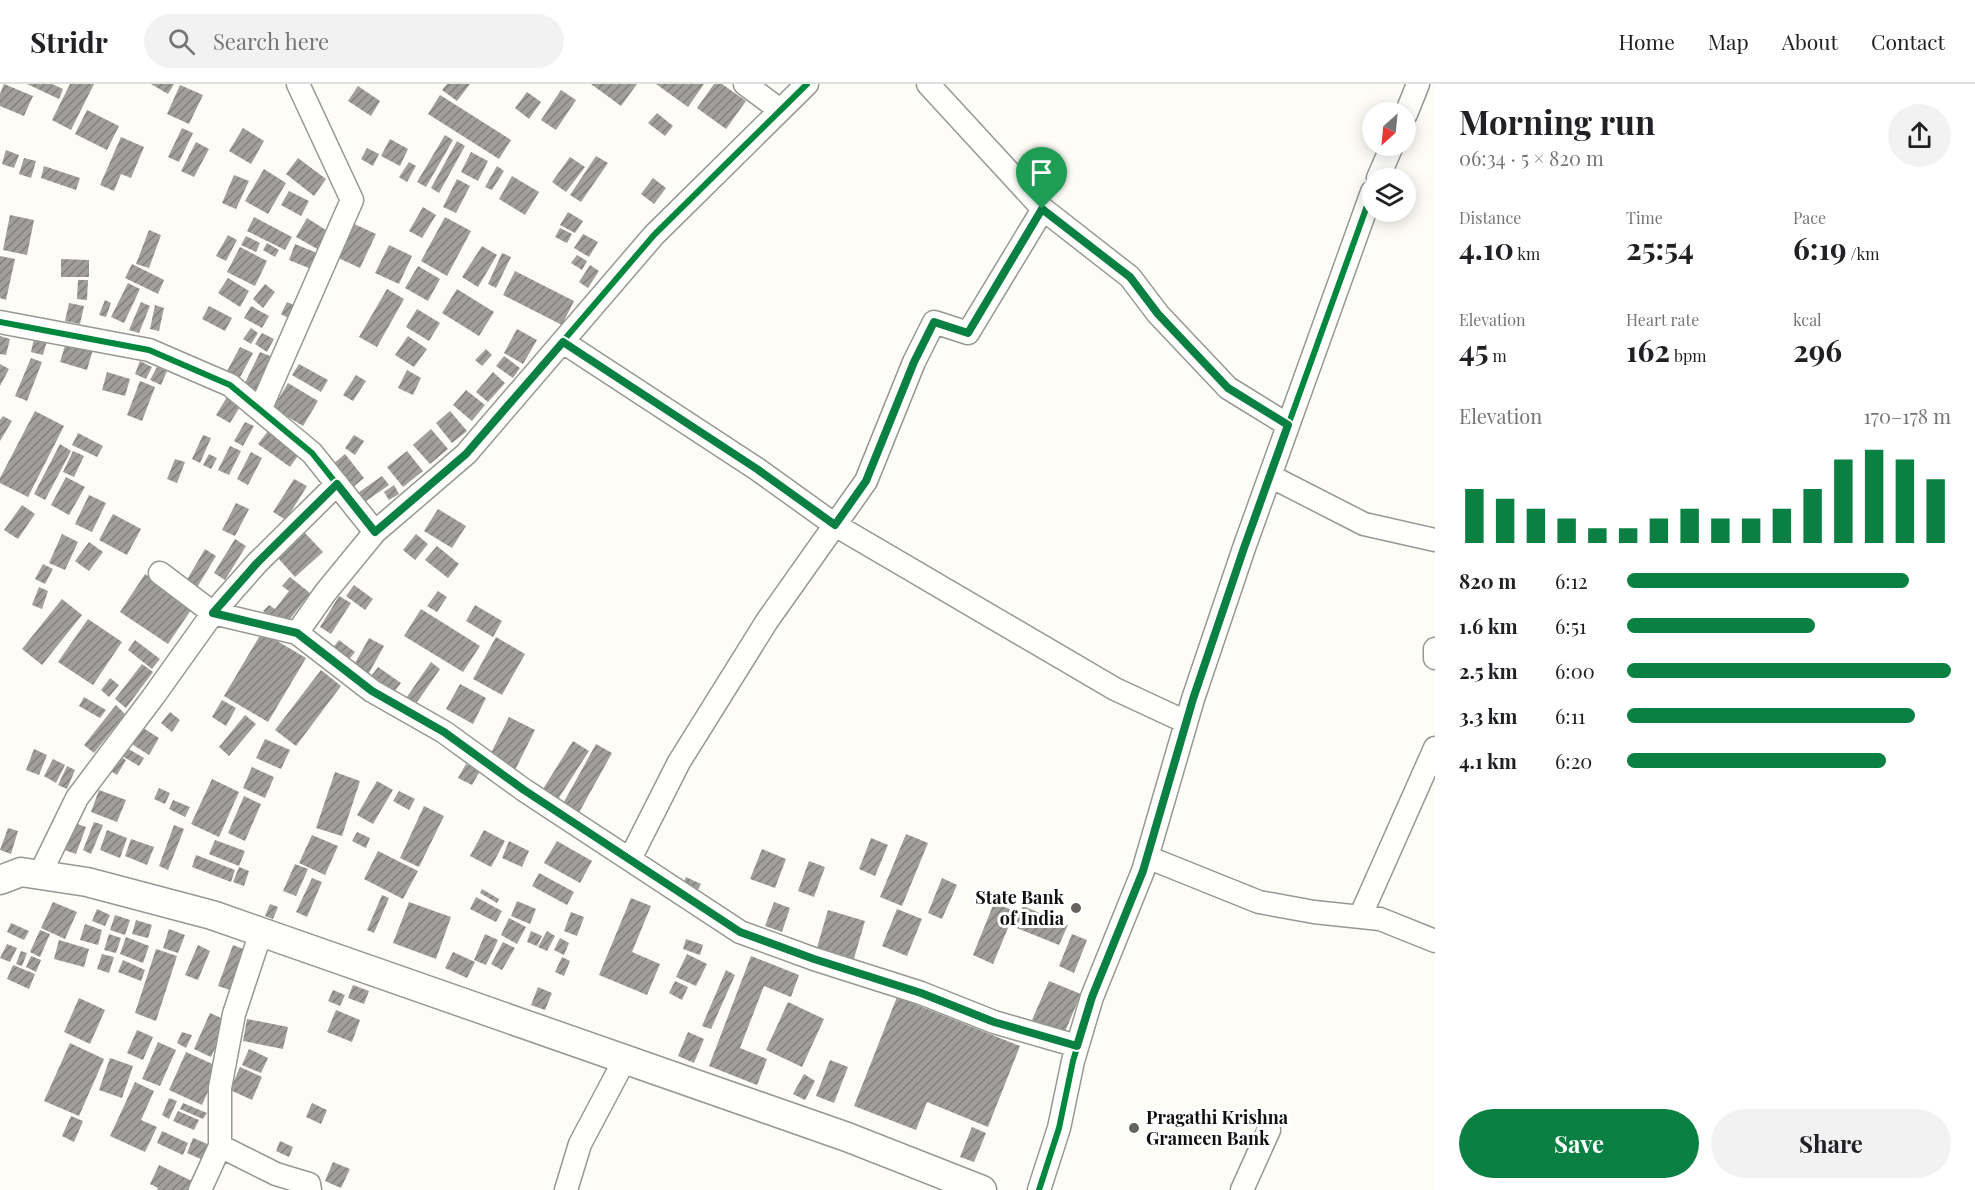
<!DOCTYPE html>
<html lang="en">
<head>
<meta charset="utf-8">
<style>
	:root { --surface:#fff; --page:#f2f2f2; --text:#202124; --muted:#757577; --line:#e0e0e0; --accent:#0b8043 }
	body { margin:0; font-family:"Playfair Display",serif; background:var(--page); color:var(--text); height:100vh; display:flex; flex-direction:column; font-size:22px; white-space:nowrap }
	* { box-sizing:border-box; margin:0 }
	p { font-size:20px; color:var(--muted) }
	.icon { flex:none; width:33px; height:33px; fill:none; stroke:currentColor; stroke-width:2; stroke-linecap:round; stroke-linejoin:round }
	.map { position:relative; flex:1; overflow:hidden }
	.side { display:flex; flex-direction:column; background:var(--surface); width:540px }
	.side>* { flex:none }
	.needle { width:39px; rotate:207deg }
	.fabs { position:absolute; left:1362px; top:18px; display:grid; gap:12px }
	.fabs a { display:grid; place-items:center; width:54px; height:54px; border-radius:50%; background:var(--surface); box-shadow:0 3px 15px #0003; font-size:30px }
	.pin { position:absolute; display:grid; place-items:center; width:51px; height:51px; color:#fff; margin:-62px -26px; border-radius:50% 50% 50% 0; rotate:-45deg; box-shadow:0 0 6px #0007 }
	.pin .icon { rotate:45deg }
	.round { display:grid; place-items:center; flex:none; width:63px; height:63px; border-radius:32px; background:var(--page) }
	.headline { display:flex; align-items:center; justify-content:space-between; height:102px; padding:0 24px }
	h1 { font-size:33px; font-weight:700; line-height:45px }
	.figures { display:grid; grid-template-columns:repeat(3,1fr); gap:9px; height:102px; padding:6px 24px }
	.figures div { display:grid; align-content:center }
	.figures b { font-size:30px; font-weight:700 }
	.figures small { font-size:16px; font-weight:400 }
	.figures p { font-size:16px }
	.chart { height:168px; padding:12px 24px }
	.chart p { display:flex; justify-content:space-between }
	.chart svg { width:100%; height:108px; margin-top:6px; stroke:var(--accent); stroke-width:6 }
	.cta { display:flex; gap:12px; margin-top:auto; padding:12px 24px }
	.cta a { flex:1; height:69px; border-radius:36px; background:var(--accent); color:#fff; font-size:24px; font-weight:700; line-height:69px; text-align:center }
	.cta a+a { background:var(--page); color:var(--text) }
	ul { padding:0 24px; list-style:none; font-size:20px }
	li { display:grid; grid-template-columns:96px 72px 1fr; align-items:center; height:45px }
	li i { height:15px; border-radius:8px; background:var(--accent) }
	header { display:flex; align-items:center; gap:36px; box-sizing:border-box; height:84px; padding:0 30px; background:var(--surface); border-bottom:2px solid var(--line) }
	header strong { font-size:28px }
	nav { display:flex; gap:33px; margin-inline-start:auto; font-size:21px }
	.search { width:420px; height:54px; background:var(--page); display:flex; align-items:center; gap:15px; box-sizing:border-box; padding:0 21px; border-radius:33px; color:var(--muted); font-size:22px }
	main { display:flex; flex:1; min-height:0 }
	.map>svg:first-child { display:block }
</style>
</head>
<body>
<header>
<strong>Stridr</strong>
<div class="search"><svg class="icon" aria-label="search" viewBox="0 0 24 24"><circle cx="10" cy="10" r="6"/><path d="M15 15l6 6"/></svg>Search here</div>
<nav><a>Home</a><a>Map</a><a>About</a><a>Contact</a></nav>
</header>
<main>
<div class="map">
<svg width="1435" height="1106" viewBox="0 0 1435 1106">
	<defs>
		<pattern id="building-hatch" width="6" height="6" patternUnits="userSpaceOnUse" patternTransform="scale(1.5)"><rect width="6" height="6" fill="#a19f9c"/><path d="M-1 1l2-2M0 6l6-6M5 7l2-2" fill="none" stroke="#82807e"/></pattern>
	</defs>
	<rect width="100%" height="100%" fill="#fdfcf7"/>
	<path fill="url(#building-hatch)" d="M4,0L33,12L24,32L0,22V10Z
		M27,0H52L63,5L59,15Z
		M70,0H94L71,46L52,36Z
		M151,0H174L168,10Z
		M447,0H470L457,17L442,6Z
		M591,0H637L621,22Z
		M656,0H704L688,23Z
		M714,0H722L746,17L726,45L697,24Z
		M180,1L203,11L189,40L167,30Z
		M358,2L380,17L371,32L348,17Z
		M561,6L576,16L556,46L541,36Z
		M527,8L541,18L529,35L515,24Z
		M440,11L511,56L499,75L428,30Z
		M87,26L119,42L107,66L75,50Z
		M657,29L673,42L665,52L648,39Z
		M182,44L193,49L179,78L168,73Z
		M243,44L264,57L251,80L229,67Z
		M445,51L453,56L426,103L417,98Z
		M121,53L144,63L131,94L121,90L114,107L100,101Z
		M390,55L408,65L400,82L381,72Z
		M457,57L465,62L439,109L431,104Z
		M196,58L209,65L194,93L181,87Z
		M367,64L379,70L373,82L361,75Z
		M6,66L19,71L14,84L2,80Z
		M471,68L488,77L478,97L461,88Z
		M596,72L608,79L581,118L570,111Z
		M570,73L585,83L566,108L552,98Z
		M24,74L36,77L31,94L19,90Z
		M298,74L326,95L314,112L286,90Z
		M409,78L416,82L407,98L399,93Z
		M44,82L80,94L76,106L41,94Z
		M497,82L504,87L492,106L485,103Z
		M264,85L286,99L268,130L245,117Z
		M234,91L249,97L236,125L222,119Z
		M512,92L539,108L525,131L499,115Z
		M653,94L666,104L654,120L641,110Z
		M457,95L470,102L456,129L443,123Z
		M289,107L309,117L301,132L281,121Z
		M423,123L436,131L422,154L409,147Z
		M568,128L583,137L575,149L560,141Z
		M10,131L34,136L27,171L3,166Z
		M254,133L292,153L285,166L247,147Z
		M445,133L471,147L447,192L421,177Z
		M307,134L329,148L319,166L296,153Z
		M350,138L376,150L360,184L334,172Z
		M560,144L572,150L567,159L555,153Z
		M149,146L161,151L149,184L136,180Z
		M583,150L598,158L589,173L574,164Z
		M228,151L237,156L226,177L216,172Z
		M246,152L260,159L256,168L241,161Z
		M267,159L279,166L275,173L263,166Z
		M295,160L322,171L316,187L289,176Z
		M389,161L412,172L399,200L375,189Z
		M482,162L497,171L478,203L462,193Z
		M240,163L267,177L255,202L227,188Z
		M502,169L511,173L496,204L488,200Z
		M577,171L587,177L582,186L571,179Z
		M0,172L15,175L6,216L0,214Z
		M61,175L89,176V193H61Z
		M132,180L164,196L158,210L125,194Z
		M590,181L599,187L588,204L579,198Z
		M418,182L440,195L428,217L405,204Z
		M515,187L574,217L562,241L503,211Z
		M228,194L249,207L240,223L218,209Z
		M78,196H88L87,216L77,215Z
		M128,199L140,205L124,239L111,233Z
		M265,200L275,208L263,224L253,215Z
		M387,205L404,215L377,263L359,253Z
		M457,205L494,228L479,252L442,229Z
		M105,216L111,219L106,233L99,231Z
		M141,218L150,222L139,249L129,246Z
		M287,218L296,222L290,235L281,230Z
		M69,219L84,222L80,240L65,237Z
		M155,221L164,224L159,247L150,245Z
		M209,222L232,234L225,247L202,235Z
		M251,222L269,232L262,244L244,234Z
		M417,225L440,239L429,257L406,243Z
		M251,244L258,249L251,260L243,255Z
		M517,245L537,256L523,280L504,269Z
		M262,249L274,255L267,268L255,260Z
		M35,250L48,253L43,271L31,268Z
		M0,252L10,255L6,271L0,270Z
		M408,252L427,265L414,283L395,271Z
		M67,255L94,262L87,286L60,278Z
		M240,263L253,269L238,297L225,291Z
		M486,265L492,271L482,282L475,276Z
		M260,268L275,274L259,309L244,301Z
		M504,272L520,284L513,294L496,282Z
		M31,274L42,278L27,317L15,312Z
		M140,277L152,283L146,295L135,290Z
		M0,280L9,285L0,302Z
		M299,280L328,296L321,308L292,291Z
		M157,283L167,287L161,301L150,296Z
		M407,286L421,294L413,311L398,304Z
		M107,288L130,295L125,312L102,306Z
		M493,288L505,299L488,318L476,308Z
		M356,291L366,297L353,317L343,311Z
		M140,297L155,303L142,337L127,331Z
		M288,299L318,317L303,342L273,324Z
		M466,306L485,321L472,337L453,321Z
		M227,313L241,321L230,339L216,331Z
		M35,327L64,342L28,413L0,399V394Z
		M450,327L467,347L452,359L436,339Z
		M3,332L12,337L0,357V336Z
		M245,338L254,342L243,362L234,357Z
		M431,345L448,365L430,380L413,361Z
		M268,347L300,369L290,383L258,360Z
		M78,349L103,362L97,373L72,361Z
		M203,351L211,354L200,379L192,375Z
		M354,351L364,357L355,371L345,364Z
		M60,360L71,367L45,416L34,410Z
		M230,362L241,367L229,391L218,386Z
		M73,367L84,372L74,393L63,388Z
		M407,367L423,387L403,403L387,383Z
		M251,368L262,374L248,401L237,395Z
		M209,370L217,374L211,385L203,381Z
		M345,370L364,394L352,404L333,380Z
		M175,375L185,378L177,399L167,395Z
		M382,392L389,401L359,422L352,413Z
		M66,393L85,403L69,431L51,421Z
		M294,395L307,402L286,436L273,428Z
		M394,401L399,410L389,416L384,408Z
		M89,411L106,419L92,448L75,440Z
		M236,419L249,425L235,452L222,446Z
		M22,421L35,430L18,455L4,446Z
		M438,425L466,442L452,464L424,447Z
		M113,430L141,445L127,471L99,456Z
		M305,449L323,468L295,493L278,474Z
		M62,450L78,458L65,486L49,479Z
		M416,450L428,460L415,476L403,466Z
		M235,455L246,462L225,496L214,489Z
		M89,458L103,468L89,487L75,477Z
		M437,462L459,480L448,494L425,476Z
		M205,465L216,472L196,505L185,499Z
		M43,480L53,485L45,500L35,495Z
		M145,490L193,523L168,560L120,528Z
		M290,493L310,509L284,543L263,527L269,521L275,525L289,507L282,502Z
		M354,501L373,515L365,526L346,512Z
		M39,503L48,507L42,525L32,521Z
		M438,507L447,513L437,528L427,522Z
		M339,512L351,519L331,550L320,543Z
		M62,515L82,531L42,581L22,565Z
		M475,521L502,537L493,553L466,537Z
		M421,525L480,562L463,588L404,552Z
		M88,535L122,558L93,601L58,578Z
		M262,548L306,574L268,638L224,612Z
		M496,553L525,570L502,611L473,595Z
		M369,554L384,562L369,589L354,581Z
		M135,556L160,575L152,585L128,566Z
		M339,556L355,568L347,578L331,566Z
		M431,578L440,585L411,627L402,620Z
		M142,580L153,588L126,624L115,615Z
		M378,583L401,599L391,612L369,595Z
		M321,586L341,602L296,662L275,646Z
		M110,594L119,601L109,613L101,606Z
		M460,600L486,614L473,640L446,625Z
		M84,613L106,626L100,634L79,622Z
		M222,616L236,624L226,642L212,633Z
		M116,621L125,630L94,669L84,661Z
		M170,628L180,636L172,648L161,639Z
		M245,631L256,640L229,672L219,663Z
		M509,633L535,646L513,690L487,677Z
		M140,642L159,654L149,671L130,659Z
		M265,655L290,666L281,685L256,674Z
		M573,657L589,667L553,723L538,713Z
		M596,660L612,669L576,734L560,725Z
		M127,664L144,674L139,682L122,672Z
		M34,665L47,671L39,691L26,686Z
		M118,671L126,676L117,691L109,686Z
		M53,675L65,681L56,699L44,692Z
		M466,680L480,687L472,701L458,694Z
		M67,682L75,686L67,705L58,701Z
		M252,683L274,693L265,714L243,704Z
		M335,688L360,697L342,752L316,744Z
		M212,695L239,708L219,753L191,740Z
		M377,697L393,706L373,740L357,731Z
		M159,704L170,709L165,720L154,715Z
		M99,706L126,716L117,738L91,728Z
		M399,707L415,715L409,726L393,717Z
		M244,712L261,720L245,757L228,749Z
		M173,716L190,723L185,733L169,725Z
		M424,722L444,732L419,783L400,774Z
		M69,737L86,743L76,770L59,764Z
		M94,738L103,741L91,770L83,766Z
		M174,741L184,745L168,786L159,782Z
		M8,744L18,747L11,770L0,766Z
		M107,746L127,754L120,774L100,766Z
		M484,746L505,757L491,783L470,772Z
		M357,748L370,754L366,764L352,757Z
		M906,750L928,759L902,822L880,813Z
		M312,751L338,762L325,791L299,779Z
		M871,754L888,761L875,792L859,785Z
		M131,755L154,763L147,781L125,772Z
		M215,756L245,767L239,782L209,770Z
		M509,757L529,767L522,783L502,774Z
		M557,757L592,777L580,799L544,779Z
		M762,765L786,775L775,804L750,795Z
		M378,767L418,787L403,815L364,795Z
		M196,771L235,786L231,798L192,783Z
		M809,777L825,783L814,813L798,807Z
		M295,780L308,785L296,812L283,807Z
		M239,783L249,787L244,802L233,798Z
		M539,789L574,808L567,821L532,802Z
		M686,793L701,800L695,811L681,805Z
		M312,794L322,798L307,833L296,828Z
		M942,794L957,801L942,835L928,829Z
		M482,805L499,815L497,819L480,809Z
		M382,811L389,814L374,849L367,846Z
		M476,813L502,827L496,838L470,825Z
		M631,814L651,822L632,868L660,880L647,911L599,891Z
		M517,817L536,825L530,840L511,832Z
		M53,818L77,828L65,855L41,844Z
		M409,818L451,833L436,875L393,859Z
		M774,818L790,824L782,848L765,842Z
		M994,819L1015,827L993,880L973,871Z
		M270,820L278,823L273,835L265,832Z
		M1023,822L1068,841L1059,861L1014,843Z
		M97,825L110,831L105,842L92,837Z
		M897,825L922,835L907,872L882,862Z
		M828,826L865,837L853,878L816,867Z
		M571,828L584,833L577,852L564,847Z
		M115,831L130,836L125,851L110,846Z
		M509,834L526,843L517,860L501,851Z
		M136,836L152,841L148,854L132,850Z
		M11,839L29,847L24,856L7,848Z
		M85,840L102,846L98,861L80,856Z
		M169,845L185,851L178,869L163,864Z
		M40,846L50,850L40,873L30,868Z
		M531,847L542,852L537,862L527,858Z
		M547,847L555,852L547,867L538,863Z
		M109,850L121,854L116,869L104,866Z
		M485,850L498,856L486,881L474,876Z
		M1072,850L1087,856L1074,889L1059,882Z
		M126,853L149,862L143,879L120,870Z
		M560,854L569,859L564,871L554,866Z
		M686,855L703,861L700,871L683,865Z
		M59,856L89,865L84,883L54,875Z
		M503,858L515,864L502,886L491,880Z
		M7,860L17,864L10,878L0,874Z
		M198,861L210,867L198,896L185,891Z
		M233,861L251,868L236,908L218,902Z
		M156,865L177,872L156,937L135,929Z
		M21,867L27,869L22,882L16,880Z
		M453,868L475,878L467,894L445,884Z
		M102,870L114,873L109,889L97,885Z
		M687,870L707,880L696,902L676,893Z
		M31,872L41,876L36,888L26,883Z
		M751,872L799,891L791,913L764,902L740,964L767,975L757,1001L709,982Z
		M562,873L570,877L564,892L555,888Z
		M123,876L145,886L141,897L118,888Z
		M13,881L35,890L29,905L7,895Z
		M726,886L735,891L711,945L702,942Z
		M675,897L688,903L682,916L669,909Z
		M1049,897L1081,910L1064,950L1032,936Z
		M353,901L369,907L364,920L348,914Z
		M538,903L552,909L545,926L531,921Z
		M333,906L345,911L340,922L328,917Z
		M897,913L1020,962L988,1043L927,1018L916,1046L854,1022Z
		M79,914L105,926L90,960L64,948Z
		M788,918L824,935L802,983L766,966Z
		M336,926L360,936L352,958L327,948Z
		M210,929L228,937L211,973L194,965Z
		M247,935L288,943L283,965L243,957Z
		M137,946L153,953L143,976L127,969Z
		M182,948L192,951L186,964L177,959Z
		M688,948L704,955L694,979L678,972Z
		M158,958L176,966L160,1002L142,995Z
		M70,959L104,975L79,1032L44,1017Z
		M249,965L268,974L261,989L242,981Z
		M186,968L219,983L202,1021L169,1006Z
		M110,974L133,982L122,1014L99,1006Z
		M830,976L848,983L834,1019L816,1012Z
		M240,983L262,993L252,1016L230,1006Z
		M804,990L815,997L805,1016L793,1010Z
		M135,998L154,1007L141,1036L157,1043L145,1068L110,1052Z
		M169,1014L177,1017L169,1035L162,1031Z
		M183,1019L207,1029L203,1035L180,1025Z
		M312,1019L327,1026L321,1040L306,1033Z
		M178,1027L199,1036L194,1046L173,1037Z
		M71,1032L83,1037L74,1058L62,1052Z
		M972,1043L986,1049L974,1078L960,1073Z
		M162,1047L188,1059L183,1071L157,1059Z
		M193,1054L210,1061L203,1076L187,1069Z
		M280,1057L293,1063L289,1073L276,1067Z
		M333,1078L350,1085L341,1104L325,1097Z
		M159,1081L194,1098L190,1106H157L158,1104L150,1100Z"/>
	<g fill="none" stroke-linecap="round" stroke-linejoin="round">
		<defs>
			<path id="minor" d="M745,0L780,26
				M928,0L1043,125L1130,193L1158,230L1228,304L1288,341
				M1406,30L1418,0
				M1378,94L1392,62
				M0,238L149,266L230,301L312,369L375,448L466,370L654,151L807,0
				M563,258L757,385L835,441L1115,605L1186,638
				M260,326L352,116L298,0
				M1270,392L1364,440L1435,456
				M375,448L325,509L297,549L372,607L444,648L524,706L740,848L814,875L921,909L994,938L1077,962
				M160,489L213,529L297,549
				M1435,565V574
				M1147,773L1259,818L1314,828L1380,835L1435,857
				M630,775L679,678L767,537L866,397L914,278L934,238L968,249L1043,125
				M40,790L77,714L153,613L213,529L257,479L337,400
				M1360,833L1435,664
				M261,848L234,930L220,1004V1062L276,1090L309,1100L310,1106
				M200,1106L220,1062
				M566,1106L580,1060L625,975
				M1039,1106L1059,1044L1073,977L1092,913L1143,787L1193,615L1244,464L1372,108
				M1242,1106L1269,1046"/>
			<path id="tertiary" d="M0,796L21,788L87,798L212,831L847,1053L982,1106"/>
		</defs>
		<use href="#minor" stroke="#979795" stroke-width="25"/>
		<use href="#tertiary" stroke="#979795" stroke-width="31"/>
		<use href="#minor" stroke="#fffffe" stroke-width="22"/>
		<use href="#tertiary" stroke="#fffffe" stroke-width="28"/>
		<defs>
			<path id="cycleway" d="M0,238L149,266L230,301L312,369L375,448L466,370L654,151L807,0
				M1039,1106L1059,1044L1073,977L1092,913L1143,787L1193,615L1244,464L1372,108"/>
		</defs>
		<use href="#cycleway" stroke="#fff" stroke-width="10"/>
		<use href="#cycleway" stroke="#00873e" stroke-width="6"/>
	</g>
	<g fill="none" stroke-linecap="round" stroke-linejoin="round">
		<defs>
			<path id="route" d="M1042,125L1130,193L1158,230L1228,304L1288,341L1244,464L1193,615L1143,787L1092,913L1077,962L994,938L921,909L814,875L740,848L524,706L444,648L372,607L297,549L213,529L257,479L337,400L375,448L466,370L563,258L757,385L835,441L866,397L914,278L934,238L968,249Z"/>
		</defs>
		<use href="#route" stroke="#fff" stroke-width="12"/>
		<use href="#route" stroke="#0b8043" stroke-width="8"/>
	</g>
	<g fill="#646362" stroke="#fff" stroke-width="2">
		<circle cx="1076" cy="824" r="6"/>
		<circle cx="1134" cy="1044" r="6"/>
	</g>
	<g text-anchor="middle" stroke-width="6" stroke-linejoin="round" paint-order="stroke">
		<g font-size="18" font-weight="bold" fill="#111" stroke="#fff" text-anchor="end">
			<text x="1064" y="820">State Bank<tspan x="1064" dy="21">of India</tspan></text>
			<text x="1146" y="1040" text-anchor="start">Pragathi Krishna<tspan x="1146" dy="21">Grameen Bank</tspan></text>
		</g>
	</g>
</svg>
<div class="fabs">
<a><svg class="needle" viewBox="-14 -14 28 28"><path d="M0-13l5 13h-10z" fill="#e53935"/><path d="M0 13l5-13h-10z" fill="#757577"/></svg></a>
<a><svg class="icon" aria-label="layers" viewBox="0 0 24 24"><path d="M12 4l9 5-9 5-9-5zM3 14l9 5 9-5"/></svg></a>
</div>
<div class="pin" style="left:1042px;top:125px;background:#1e9e55"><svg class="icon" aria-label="arrive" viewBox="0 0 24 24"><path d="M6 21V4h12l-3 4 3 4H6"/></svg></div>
</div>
<section class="side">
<div class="headline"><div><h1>Morning run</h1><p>06:34 · 5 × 820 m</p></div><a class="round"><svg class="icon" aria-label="share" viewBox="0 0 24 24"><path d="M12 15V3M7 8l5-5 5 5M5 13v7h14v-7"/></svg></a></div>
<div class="figures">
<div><p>Distance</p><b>4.10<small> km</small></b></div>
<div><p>Time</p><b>25:54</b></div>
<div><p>Pace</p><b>6:19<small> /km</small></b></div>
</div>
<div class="figures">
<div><p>Elevation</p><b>45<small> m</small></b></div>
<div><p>Heart rate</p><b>162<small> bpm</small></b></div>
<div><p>kcal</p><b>296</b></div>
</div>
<div class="chart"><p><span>Elevation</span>170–178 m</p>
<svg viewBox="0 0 160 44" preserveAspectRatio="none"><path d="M5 44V22M15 44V26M25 44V30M35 44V34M45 44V38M55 44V38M65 44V34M75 44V30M85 44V34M95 44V34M105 44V30M115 44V22M125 44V10M135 44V6M145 44V10M155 44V18"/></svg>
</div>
<ul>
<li><b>820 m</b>6:12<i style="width:87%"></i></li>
<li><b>1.6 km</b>6:51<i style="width:58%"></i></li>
<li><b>2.5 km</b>6:00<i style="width:100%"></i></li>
<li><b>3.3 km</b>6:11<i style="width:89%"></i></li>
<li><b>4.1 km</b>6:20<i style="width:80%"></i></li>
</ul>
<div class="cta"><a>Save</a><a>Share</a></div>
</section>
</main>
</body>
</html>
